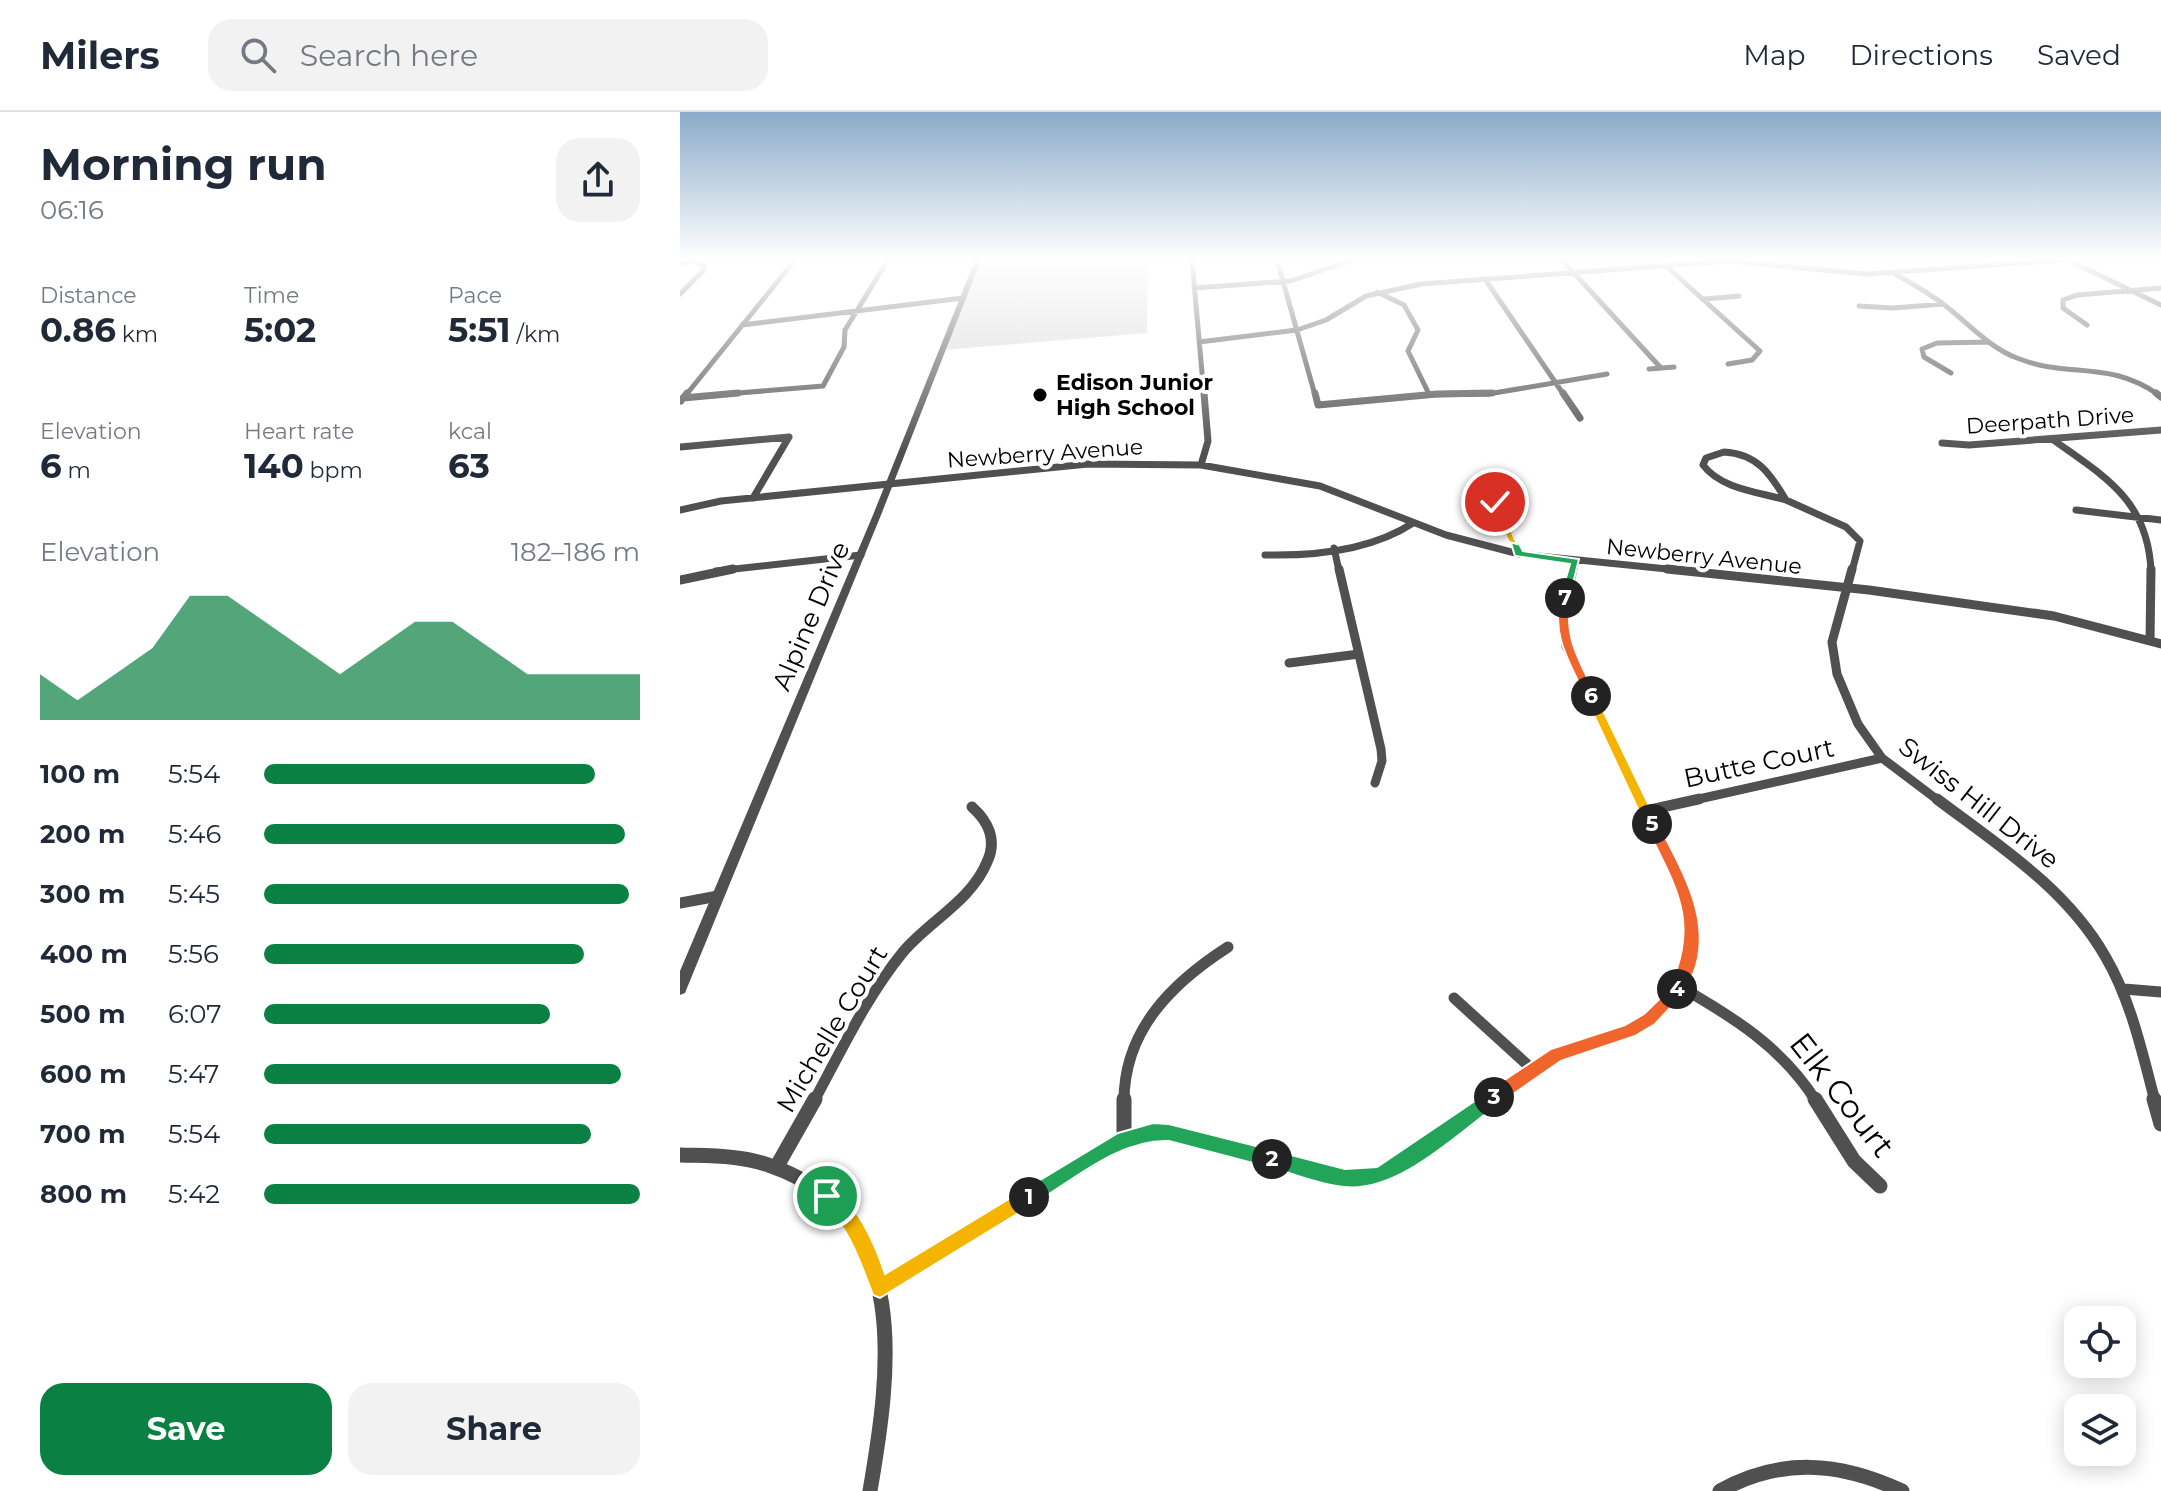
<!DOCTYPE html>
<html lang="en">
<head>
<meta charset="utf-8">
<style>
	:root { --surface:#fff; --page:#f2f2f3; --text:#1f2937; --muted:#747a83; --line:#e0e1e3; --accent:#0b8043 }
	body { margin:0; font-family:Montserrat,sans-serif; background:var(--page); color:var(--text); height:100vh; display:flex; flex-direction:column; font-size:30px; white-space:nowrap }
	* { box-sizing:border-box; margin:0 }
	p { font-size:26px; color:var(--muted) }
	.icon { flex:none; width:44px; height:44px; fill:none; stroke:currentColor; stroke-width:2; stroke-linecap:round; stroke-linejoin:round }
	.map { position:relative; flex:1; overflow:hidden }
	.drawer { display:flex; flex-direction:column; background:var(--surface); width:680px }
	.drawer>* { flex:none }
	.fabs { position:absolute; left:1384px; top:1194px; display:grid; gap:16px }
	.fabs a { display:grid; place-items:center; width:72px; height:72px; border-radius:16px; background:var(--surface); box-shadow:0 4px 20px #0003; font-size:40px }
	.pin { position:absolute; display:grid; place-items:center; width:68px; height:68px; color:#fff; margin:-34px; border:4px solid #fff; border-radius:50%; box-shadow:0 2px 8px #0007 }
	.km { position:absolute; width:40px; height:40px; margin:-20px; border-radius:50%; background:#222; color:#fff; font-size:22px; line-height:40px; text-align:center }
	.round { display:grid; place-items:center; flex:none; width:84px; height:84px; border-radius:24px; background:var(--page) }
	.headline { display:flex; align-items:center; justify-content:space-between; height:136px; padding:0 40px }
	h1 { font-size:44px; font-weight:700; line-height:60px }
	.figures { display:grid; grid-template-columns:repeat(3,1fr); gap:12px; height:136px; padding:8px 40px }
	.figures div { display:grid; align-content:center }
	.figures b { font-size:34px; font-weight:700 }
	.figures small { font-size:22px; font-weight:400 }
	.figures p { font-size:22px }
	.chart { height:224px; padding:16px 40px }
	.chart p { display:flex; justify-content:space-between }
	.chart svg { width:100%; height:144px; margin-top:8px; fill:var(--accent); opacity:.7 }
	.action { display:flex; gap:16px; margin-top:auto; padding:16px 40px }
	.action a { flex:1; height:92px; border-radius:24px; background:var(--accent); color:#fff; font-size:32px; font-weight:700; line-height:92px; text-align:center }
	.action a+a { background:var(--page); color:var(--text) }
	ul { padding:0 40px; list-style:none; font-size:26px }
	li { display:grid; grid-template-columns:128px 96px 1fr; align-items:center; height:60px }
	li i { height:20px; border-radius:10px; background:var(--accent) }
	header { display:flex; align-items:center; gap:48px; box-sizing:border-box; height:112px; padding:0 40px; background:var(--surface); border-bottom:2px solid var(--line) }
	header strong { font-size:38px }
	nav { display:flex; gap:44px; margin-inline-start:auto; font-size:28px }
	.search { width:560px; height:72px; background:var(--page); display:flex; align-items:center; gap:20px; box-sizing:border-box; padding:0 28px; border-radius:24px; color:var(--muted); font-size:30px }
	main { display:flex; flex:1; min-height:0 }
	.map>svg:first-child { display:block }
</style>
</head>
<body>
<header>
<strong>Milers</strong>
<div class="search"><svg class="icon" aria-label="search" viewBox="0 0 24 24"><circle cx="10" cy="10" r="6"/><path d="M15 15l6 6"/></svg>Search here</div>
<nav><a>Map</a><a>Directions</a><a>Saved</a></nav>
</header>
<main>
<section class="drawer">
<div class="headline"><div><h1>Morning run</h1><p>06:16</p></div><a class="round"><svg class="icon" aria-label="share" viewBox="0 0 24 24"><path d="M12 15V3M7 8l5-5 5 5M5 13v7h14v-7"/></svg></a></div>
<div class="figures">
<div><p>Distance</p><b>0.86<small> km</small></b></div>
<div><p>Time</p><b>5:02</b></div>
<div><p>Pace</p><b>5:51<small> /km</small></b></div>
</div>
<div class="figures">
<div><p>Elevation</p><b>6<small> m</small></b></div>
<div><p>Heart rate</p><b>140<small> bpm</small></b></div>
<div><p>kcal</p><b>63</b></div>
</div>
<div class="chart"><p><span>Elevation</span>182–186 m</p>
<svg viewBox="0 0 160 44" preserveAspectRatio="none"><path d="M0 44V30L10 38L20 30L30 22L40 6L50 6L60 14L70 22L80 30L90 22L100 14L110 14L120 22L130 30L140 30L150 30L160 30V44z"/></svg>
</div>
<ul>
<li><b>100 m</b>5:54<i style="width:88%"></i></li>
<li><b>200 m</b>5:46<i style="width:96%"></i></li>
<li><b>300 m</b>5:45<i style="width:97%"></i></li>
<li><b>400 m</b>5:56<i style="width:85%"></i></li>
<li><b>500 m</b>6:07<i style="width:76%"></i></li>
<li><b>600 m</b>5:47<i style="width:95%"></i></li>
<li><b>700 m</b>5:54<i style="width:87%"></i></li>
<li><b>800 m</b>5:42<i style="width:100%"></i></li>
</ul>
<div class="action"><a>Save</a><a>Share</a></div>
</section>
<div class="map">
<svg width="1481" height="1379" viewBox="0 0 1481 1379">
	<rect width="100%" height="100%" fill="#fff"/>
	<path fill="#d7d7d7" d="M298,148H468L467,221L263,238Z"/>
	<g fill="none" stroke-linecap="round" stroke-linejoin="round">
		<path stroke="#505050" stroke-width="5" d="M512,148L524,283
			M597,148L635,283
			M882,148L981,256
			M1388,148L1481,193
			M0,152L16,148
			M984,152L1080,239L1072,248L1048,252
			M1215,162C1233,172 1251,182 1267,195C1290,213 1310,236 1337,246C1389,267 1428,247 1479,283
			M805,167L884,283
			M514,176L610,169L673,148
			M697,180L724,193L738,218L728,239L749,282
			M0,182L24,158V154L12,148
			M1024,187L1059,184
			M1179,194L1213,196L1263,192
			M62,213L283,186
			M1407,213L1383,196V188L1397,183L1481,176
			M519,230L617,218L646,208L686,184L741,172L1048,149L1187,162L1388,148
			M969,257L994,255
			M1271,261L1244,245L1242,237L1257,231L1309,230
			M6,283L115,148
			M34,283L143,274L164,235L165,218L208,148
			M743,283L808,282L927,262"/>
		<path stroke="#505050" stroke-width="7" d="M635,281L638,293L757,282L812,281
			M883,281L900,306
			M1476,281L1481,285
			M3,286L58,281
			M1,289L7,281
			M1372,327C1425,365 1468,388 1471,459
			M1262,331L1289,333L1481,318
			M0,335L109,325
			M1044,340C1077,342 1090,361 1106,388C1079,380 1041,377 1023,353L1026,346Z
			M521,353L528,329L524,281
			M815,375V390L839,442
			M73,386L109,325
			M1106,388L1166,415L1180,429L1172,459
			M0,398L41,389L408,352L521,353L640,374L766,423L839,442L1007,459
			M1396,398L1481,408
			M654,436L659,459
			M585,443C633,444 692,438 733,411
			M36,459L181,443
			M893,459L896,449"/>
		<path stroke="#505050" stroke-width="9" d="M659,457L701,637L702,649L695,671
			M893,457L883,501L886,534L961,689
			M987,457L1189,478L1374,504L1481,532
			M1172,457L1152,530L1157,562L1178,612L1202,646L1259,689
			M0,468L53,457
			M1470,529L1471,457
			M609,551L679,542
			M1010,689L1202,646"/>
		<path stroke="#505050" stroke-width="11" d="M1257,687C1318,733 1386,776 1425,844C1451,888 1462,940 1475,989
			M965,699L1019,687
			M0,791L38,784
			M999,874C1053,905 1102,935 1136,989
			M1444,877L1481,880
			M774,886L852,957
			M134,989C161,939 187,884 223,840C249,809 291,789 307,750C317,729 309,710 292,695
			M444,989C444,918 492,871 548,835
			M808,989C835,970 860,949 891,937C910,929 931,928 949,919C1059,865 998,765 960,687"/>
		<path stroke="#505050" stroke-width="15" d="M444,987V1028
			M1135,987L1174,1049L1200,1074
			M1474,987L1481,1012
			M0,1043C30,1044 62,1043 91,1054C234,1104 210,1262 190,1379
			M97,1054L135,987
			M200,1176L434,1033L459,1023L489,1021L665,1066L697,1064L714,1057L811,987
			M1040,1379C1100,1345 1160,1350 1222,1379"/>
		<path fill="#505050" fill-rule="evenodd" d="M295,148H301L201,403L7,876L5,881L0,883V859L193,403Z"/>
	</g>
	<linearGradient id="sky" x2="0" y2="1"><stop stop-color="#8aabca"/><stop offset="0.43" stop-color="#fff"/><stop offset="1" stop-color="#fff" stop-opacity="0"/></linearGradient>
	<rect width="1481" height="341" fill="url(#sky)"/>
	<path fill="#f5b400" stroke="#fff" stroke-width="2" d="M147,1074C176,1086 196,1135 205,1162L342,1079L349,1076L355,1079L358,1085L355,1091L200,1186L193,1183C184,1161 178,1140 165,1119C157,1106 144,1097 138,1084L141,1077Z"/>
	<path fill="#22a559" stroke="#fff" stroke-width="2" d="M473,1011L489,1012L592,1038L598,1041L600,1047L598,1054L592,1056L489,1029C440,1027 395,1067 355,1091L349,1094L342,1091L340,1085L342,1079L438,1021Z"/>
	<path fill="#22a559" stroke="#fff" stroke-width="2" d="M814,976L820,979L823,985L820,991C778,1021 719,1081 664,1075C640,1073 615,1062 592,1056L585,1054L583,1047L585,1041L592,1038L665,1057L697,1055Z"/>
	<path fill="#f0652b" stroke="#fff" stroke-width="2" d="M997,870L1003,872V882L975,912L955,924L881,949L820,991L814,993L808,991L806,985L808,979L871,937L945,913L964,902Z"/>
	<path fill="#f0652b" stroke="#fff" stroke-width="2" d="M972,706L976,708C999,752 1031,803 1016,854C1013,864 1007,873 1003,882L997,884L989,877C1021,808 995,775 965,712Z"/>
	<path fill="#f5b400" stroke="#fff" stroke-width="2" d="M911,580L916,584L978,712L976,715L972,717L965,712L905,584Z"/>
	<path fill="#f0652b" stroke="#fff" stroke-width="2" d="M885,482L891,486C883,527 900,548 916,584L911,588L905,584C889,548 872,526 880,486Z"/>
	<path fill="#22a559" stroke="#fff" stroke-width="2" d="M830,428H837L843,439L899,447L889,488L880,486L890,452L835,444Z"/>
	<path fill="#f5b400" stroke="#fff" stroke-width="2" d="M815,387L819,390L837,432L829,430L810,390Z"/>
	<circle fill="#000" stroke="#fff" stroke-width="3" cx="360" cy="283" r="8"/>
	<g text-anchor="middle" stroke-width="8" stroke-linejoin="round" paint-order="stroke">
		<g font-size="22" font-weight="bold" fill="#000" stroke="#fff" text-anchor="start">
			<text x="376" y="278">Edison Junior<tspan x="376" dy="25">High School</tspan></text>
		</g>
		<g font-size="22" fill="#000" stroke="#fff">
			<text transform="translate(1370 308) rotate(-4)" y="8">Deerpath Drive</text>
			<text transform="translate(365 341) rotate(-4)" y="8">Newberry Avenue</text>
			<text transform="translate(1024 444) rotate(6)" y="8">Newberry Avenue</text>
		</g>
		<g font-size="26" fill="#000" stroke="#fff">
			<text transform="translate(131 504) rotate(-67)" y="9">Alpine Drive</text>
			<text transform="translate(1079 651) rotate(-12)" y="9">Butte Court</text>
			<text transform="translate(1299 691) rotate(38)" y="9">Swiss Hill Drive</text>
			<text transform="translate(152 917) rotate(-59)" y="9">Michelle Court</text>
		</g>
		<g font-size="32" fill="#000" stroke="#fff">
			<text transform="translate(1162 983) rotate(52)" y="11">Elk Court</text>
		</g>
	</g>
</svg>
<div class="fabs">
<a><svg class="icon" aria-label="locate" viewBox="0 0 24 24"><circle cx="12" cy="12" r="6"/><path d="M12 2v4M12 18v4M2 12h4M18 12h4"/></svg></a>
<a><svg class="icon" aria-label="layers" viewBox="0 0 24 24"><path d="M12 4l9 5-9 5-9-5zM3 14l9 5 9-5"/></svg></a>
</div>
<div class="pin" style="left:147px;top:1084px;background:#1e9e55"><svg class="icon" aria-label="arrive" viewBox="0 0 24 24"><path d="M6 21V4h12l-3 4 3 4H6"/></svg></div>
<div class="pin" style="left:815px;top:390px;background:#d93025"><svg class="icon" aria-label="check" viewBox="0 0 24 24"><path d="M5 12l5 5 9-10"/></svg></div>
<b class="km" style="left:349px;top:1085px">1</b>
<b class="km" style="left:592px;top:1047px">2</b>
<b class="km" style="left:814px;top:985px">3</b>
<b class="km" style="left:997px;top:877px">4</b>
<b class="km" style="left:972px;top:712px">5</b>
<b class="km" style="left:911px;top:584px">6</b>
<b class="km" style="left:885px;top:486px">7</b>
</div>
</main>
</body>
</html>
